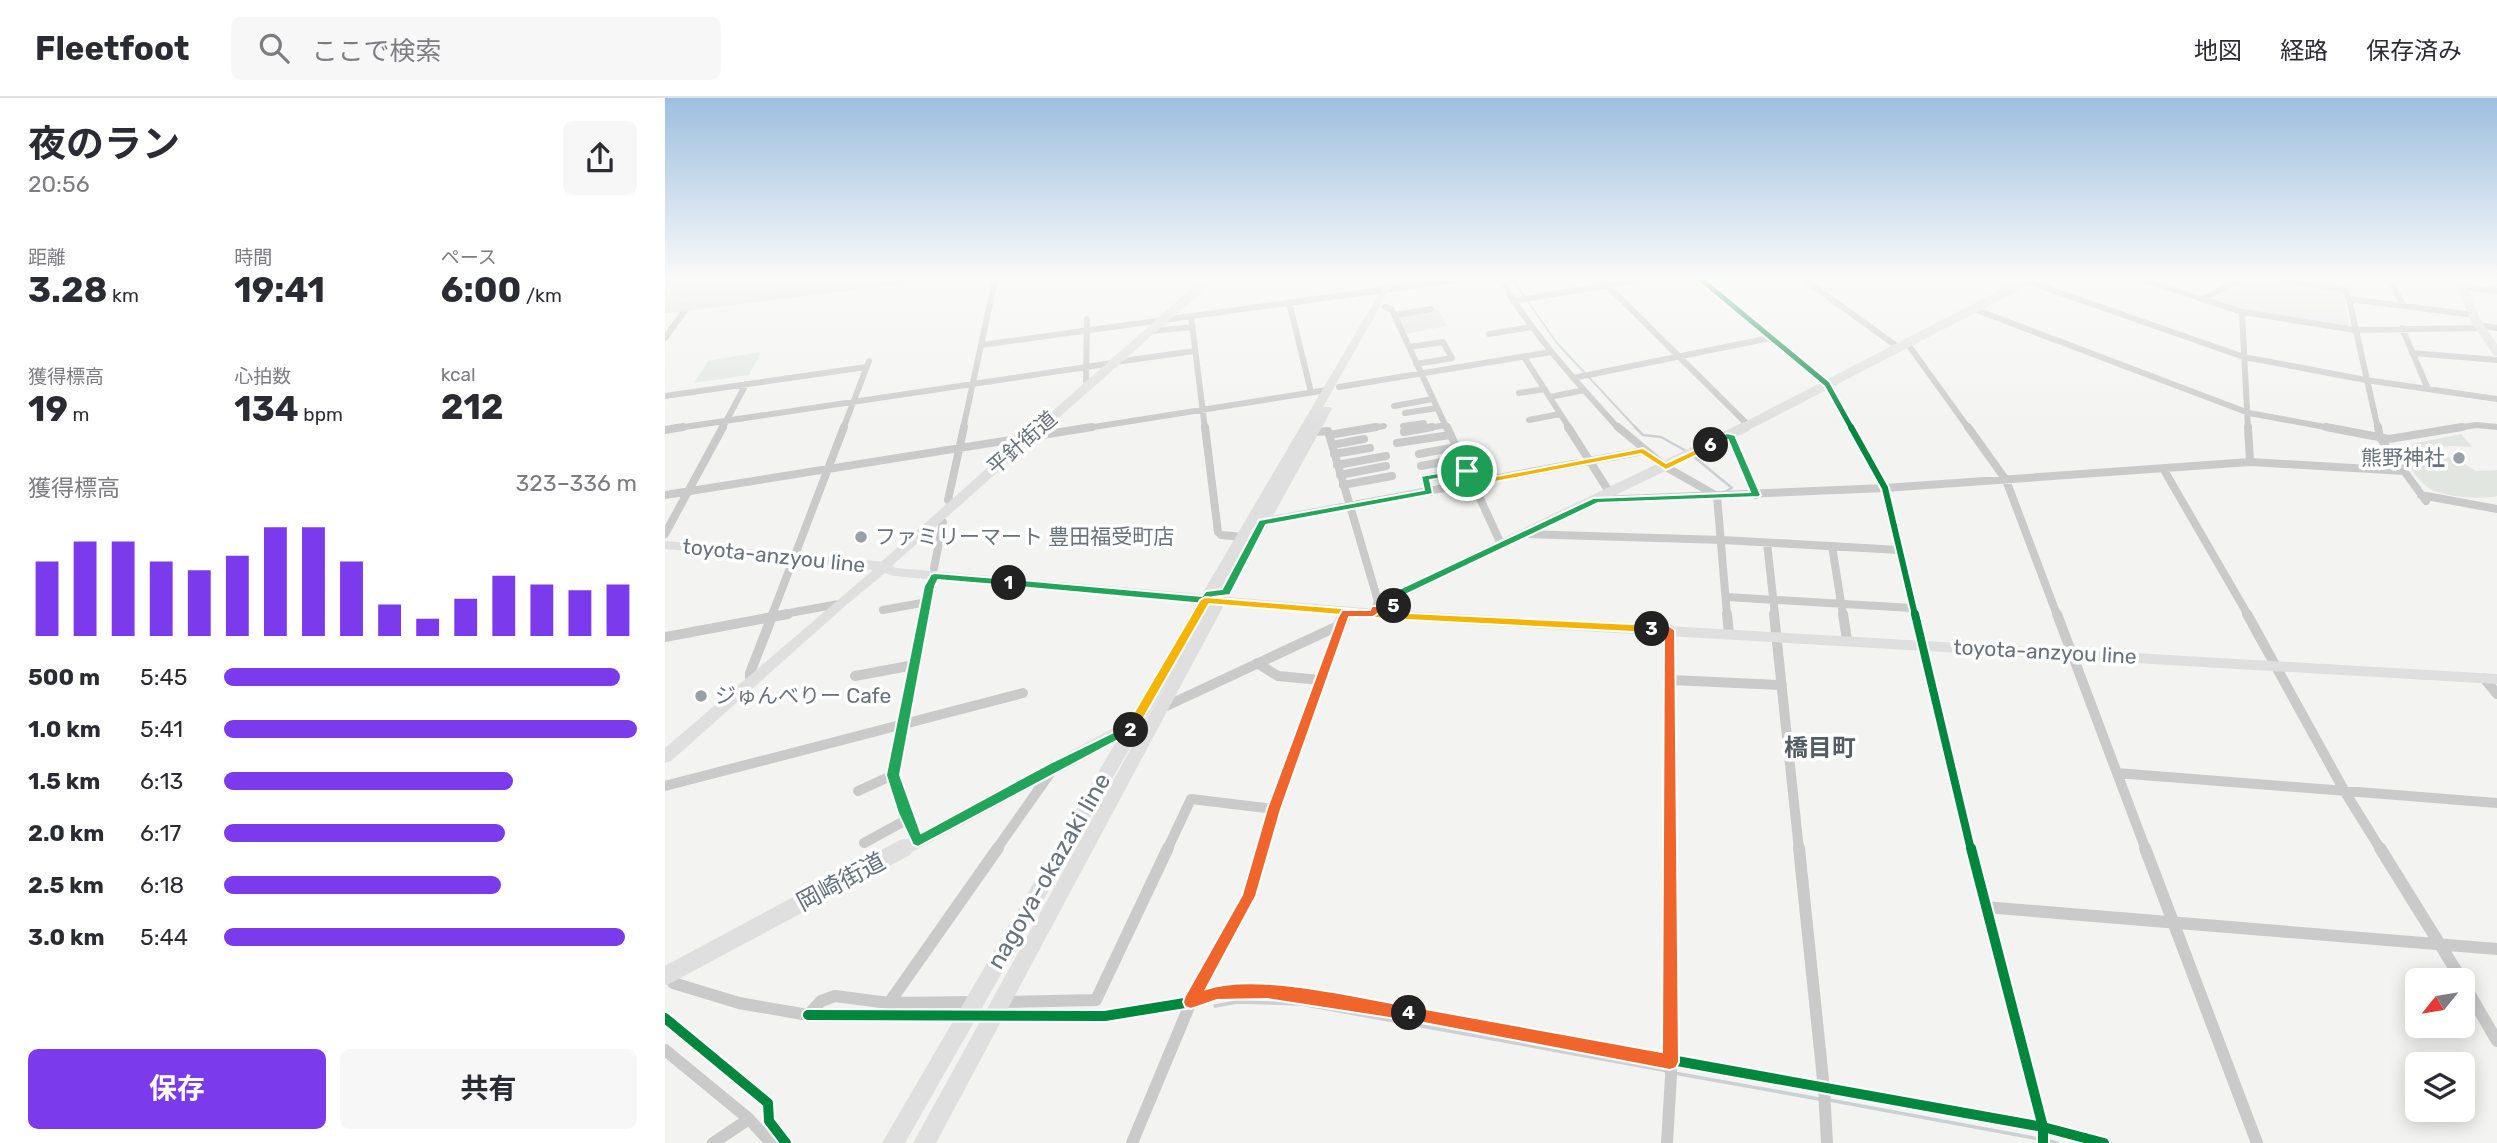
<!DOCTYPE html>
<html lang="ja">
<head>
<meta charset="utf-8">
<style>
	:root { --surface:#fff; --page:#f7f7f7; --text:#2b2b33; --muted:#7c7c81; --line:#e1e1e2; --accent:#7c3aed }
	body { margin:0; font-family:Rubik,"Noto Sans JP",sans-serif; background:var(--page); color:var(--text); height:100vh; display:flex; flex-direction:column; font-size:26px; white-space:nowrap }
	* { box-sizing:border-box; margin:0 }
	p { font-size:23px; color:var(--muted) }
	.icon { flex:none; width:38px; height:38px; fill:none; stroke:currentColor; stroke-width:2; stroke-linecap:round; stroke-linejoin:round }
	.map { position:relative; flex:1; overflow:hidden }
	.panel { display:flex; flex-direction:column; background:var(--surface); width:665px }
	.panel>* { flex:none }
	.needle { width:46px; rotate:240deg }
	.controls { position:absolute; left:1740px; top:870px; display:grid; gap:14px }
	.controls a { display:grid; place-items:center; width:70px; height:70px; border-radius:10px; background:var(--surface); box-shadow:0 4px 18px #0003; font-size:35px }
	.pin { position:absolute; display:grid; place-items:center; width:60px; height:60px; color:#fff; margin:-30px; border:4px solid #fff; border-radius:50%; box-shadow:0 2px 7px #0007 }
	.km { position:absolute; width:35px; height:35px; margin:-18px; border-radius:50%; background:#222; color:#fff; font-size:19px; line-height:35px; text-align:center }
	.round { display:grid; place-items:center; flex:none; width:74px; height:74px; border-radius:10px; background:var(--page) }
	.head { display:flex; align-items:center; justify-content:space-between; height:119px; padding:0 28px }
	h1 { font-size:38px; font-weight:700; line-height:52px }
	.figures { display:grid; grid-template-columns:repeat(3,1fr); gap:10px; height:119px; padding:7px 28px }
	.figures div { display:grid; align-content:center }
	.figures b { font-size:35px; font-weight:700 }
	.figures small { font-size:19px; font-weight:400 }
	.figures p { font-size:19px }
	.chart { height:196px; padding:14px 28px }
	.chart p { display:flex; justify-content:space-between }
	.chart svg { width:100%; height:126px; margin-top:7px; stroke:var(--accent); stroke-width:6 }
	.cta { display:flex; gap:14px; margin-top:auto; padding:14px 28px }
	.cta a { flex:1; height:80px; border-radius:10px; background:var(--accent); color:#fff; font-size:28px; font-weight:700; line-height:80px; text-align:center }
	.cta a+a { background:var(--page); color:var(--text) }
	ul { padding:0 28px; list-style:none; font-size:23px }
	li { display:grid; grid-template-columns:112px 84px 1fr; align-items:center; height:52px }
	li i { height:18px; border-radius:9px; background:var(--accent) }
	header { display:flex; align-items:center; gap:42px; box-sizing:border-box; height:98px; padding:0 35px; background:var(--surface); border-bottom:2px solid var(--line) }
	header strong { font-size:33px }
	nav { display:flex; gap:38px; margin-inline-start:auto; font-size:24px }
	.search { width:490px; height:63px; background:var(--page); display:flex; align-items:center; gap:18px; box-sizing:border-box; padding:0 24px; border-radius:10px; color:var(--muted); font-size:26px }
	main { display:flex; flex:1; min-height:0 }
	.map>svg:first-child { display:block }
</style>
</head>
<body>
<header>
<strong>Fleetfoot</strong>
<div class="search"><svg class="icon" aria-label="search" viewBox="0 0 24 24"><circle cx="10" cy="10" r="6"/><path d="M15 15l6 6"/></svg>ここで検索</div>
<nav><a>地図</a><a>経路</a><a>保存済み</a></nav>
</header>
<main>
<section class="panel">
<div class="head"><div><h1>夜のラン</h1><p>20:56</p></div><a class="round"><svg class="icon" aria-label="share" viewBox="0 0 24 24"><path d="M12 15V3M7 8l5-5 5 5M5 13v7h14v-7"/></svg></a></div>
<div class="figures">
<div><p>距離</p><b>3.28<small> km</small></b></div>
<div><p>時間</p><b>19:41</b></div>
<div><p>ペース</p><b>6:00<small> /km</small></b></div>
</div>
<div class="figures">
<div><p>獲得標高</p><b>19<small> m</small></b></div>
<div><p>心拍数</p><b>134<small> bpm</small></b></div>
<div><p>kcal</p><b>212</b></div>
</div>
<div class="chart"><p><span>獲得標高</span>323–336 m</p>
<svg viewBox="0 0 160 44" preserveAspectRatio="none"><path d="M5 44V18M15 44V11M25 44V11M35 44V18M45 44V21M55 44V16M65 44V6M75 44V6M85 44V18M95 44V33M105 44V38M115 44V31M125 44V23M135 44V26M145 44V28M155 44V26"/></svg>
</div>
<ul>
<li><b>500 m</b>5:45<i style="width:96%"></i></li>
<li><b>1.0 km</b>5:41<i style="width:100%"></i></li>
<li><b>1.5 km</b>6:13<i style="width:70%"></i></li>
<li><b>2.0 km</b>6:17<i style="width:68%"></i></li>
<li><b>2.5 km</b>6:18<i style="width:67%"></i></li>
<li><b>3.0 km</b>5:44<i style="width:97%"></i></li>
</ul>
<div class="cta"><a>保存</a><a>共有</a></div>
</section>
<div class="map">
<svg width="1832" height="1045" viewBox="0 0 1832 1045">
	<rect width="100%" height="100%" fill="#f3f4f2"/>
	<path fill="#e3e5e5" d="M0,182H218L0,209Z
		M1577,182H1615L1677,192L1685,231L1582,214L1547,202Z"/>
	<path fill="#e2e6e1" d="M773,211L782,228L741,236L732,217Z
		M96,254L84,277L29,285L43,263Z
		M1796,336L1807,349L1786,348L1763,350L1767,355L1791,361L1811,373L1832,372V398C1817,402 1775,399 1762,389C1750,380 1740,361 1732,349Z"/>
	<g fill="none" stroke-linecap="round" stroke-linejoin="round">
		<path stroke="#cad0d3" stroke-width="2" d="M848,182L891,244L972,331"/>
		<path stroke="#cad0d3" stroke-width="2.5" d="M970,329L978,337L996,339L1023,354
			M1028,358L1067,390L1061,393"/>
		<path stroke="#cad0d3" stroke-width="3.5" d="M550,908L572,904L636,906L1003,973
			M1009,975L1154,1001
			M1164,1002L1374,1041
			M1381,1042L1392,1045"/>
		<path stroke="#cacacb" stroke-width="6" d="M836,182C868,237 912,284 954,331
			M937,182L1084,328
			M1037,182L1162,286L1187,331
			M1140,182L1233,249
			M1479,182L1577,214L1690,232L1816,230
			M1621,182L1679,191L1684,201L1713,331
			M1724,182L1739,208
			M1361,183L1579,259L1701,282L1832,301
			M1799,189L1832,193
			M1538,201L1573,182
			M1684,201L1809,217
			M848,203L972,182
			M624,204L646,294
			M720,209L727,212L782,331
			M1309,211L1584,315L1671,331
			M1577,214L1583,331
			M730,217L766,211
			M526,218L540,331
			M422,221L421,283L426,284
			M1814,227L1832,230
			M1737,230L1763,291
			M486,233L527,229
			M824,236L867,229
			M0,240L23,208
			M1242,245L1304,331
			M316,247L790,182
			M744,249L778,244L787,260L751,266
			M1747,255L1832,262
			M859,259L905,331
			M450,264L530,253
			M908,280L1105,240
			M674,289L886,254
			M854,295L880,291
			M0,298L201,269
			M885,299L919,292
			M729,308L768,301
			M740,315L772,310
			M864,322L895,316
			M738,328L759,325
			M6,331L448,265
			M57,331L81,286
			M178,331L204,263
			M298,331L330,182
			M416,331L662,292
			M700,331L719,328
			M757,331L781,327
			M1786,331L1811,327L1832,329"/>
		<path stroke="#cacacb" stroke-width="8" d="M540,329L553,434L556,437L578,439
			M782,329L836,446
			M903,329L945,395
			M953,329L1001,369L1052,398
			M1186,329L1220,390L1250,517
			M1303,329L1341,382L1392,517
			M1583,329L1585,364
			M1661,329L1724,341L1797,329
			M1713,329L1715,340L1761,403
			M0,332L18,329
			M650,334L663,333L713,503L708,516
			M739,334L767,329
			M664,337L711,329
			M1065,337L1091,397
			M732,345L785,337
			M667,347L699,341
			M669,356L705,350
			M754,356L791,349
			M672,367L721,358
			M756,368L797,360
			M1499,372L1583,517
			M675,377L721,368
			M678,387L727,378
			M765,394L760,380L802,373
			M0,397L427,329
			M1756,397L1832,411
			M1052,398L1062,517
			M933,402L1220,390L1585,364L1739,373
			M288,405L283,402L299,329
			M597,424L978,353
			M0,436L58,329
			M859,436L1058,442L1234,452
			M1102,445L1110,517
			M1167,448L1178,517
			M269,470L278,424L272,420
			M1061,499L1247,510
			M218,512L262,504
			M107,517L179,329
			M113,517L174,506
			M259,517L265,488L270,478"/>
		<path stroke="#cacacb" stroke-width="10" d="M1062,516L1064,535
			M1109,516L1134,752
			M1178,516L1182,542
			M1250,516L1306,752
			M1392,516L1481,752
			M1582,516L1680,694L1716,752
			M1005,532V752
			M0,539L123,516
			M592,565L613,578L655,582
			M190,578L249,567
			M1819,580L1832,596
			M89,581L85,580V575L108,516
			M1006,582L1117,587
			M497,610L675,527
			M1452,675L1832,705
			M0,688L358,595
			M193,693L228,677
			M253,743L240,715L228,677L260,516
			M199,745L243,721
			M331,752L388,671
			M502,752L526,701L609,711
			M597,752L609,711L675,527"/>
		<path stroke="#cacacb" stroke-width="12" d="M1134,750L1159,991L1162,1045
			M1306,750L1378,1029V1045
			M1480,750L1592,1045
			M1715,750L1797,882
			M1320,809L1832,851
			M1797,883L1832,943
			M8,885L74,905L143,917L156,903L170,898L224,905L308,904
			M337,904L431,902L503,750
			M224,905L333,750
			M143,917L287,918
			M339,918H440L526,904L552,895L602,893L718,910L1378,1029L1439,1045
			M0,952L84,1021L106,1045
			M48,1045L84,1021
			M467,1045L526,904L584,798L598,750
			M1002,1045L1006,978L1005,750"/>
		<path stroke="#dfdfdf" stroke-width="9" d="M1794,182L1811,223L1832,254
			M0,211L234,182
			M374,331L543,182
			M1076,331L1364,182"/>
		<path stroke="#dfdfdf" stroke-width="10" d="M218,469L376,329
			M679,517L681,514
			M725,517L736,495L1080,329"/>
		<path stroke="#dfdfdf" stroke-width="14" d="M675,527L680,516
			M236,752L454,635H464"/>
		<path stroke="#dfdfdf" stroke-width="18" d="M0,878L239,750"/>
		<path fill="#dfdfdf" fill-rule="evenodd" d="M722,182H730L658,309H666L667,311L563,499L725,512L1832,576V586L725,522L559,507L271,1045H248L507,576L240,1045H217L532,505L270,482L229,478L220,475L179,509L6,663L0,665V650L208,472L0,451V443L221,464L231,470L537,496Z"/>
		<defs>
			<path id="cycleway-far3" d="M1037,182L1162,286L1187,331"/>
			<path id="cycleway-far2" d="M1186,329L1220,390L1250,517"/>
			<path id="cycleway-far1" d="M1250,516L1306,752"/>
			<path id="cycleway" d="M1306,750L1378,1029V1045
				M143,917L440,918L526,904L552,895L602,893L718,910L1378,1029L1439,1045
				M0,920L103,1005L104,1023L121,1045"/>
		</defs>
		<use href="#cycleway-far3" stroke="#fff" stroke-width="9"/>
		<use href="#cycleway-far2" stroke="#fff" stroke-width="10"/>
		<use href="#cycleway-far1" stroke="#fff" stroke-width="12"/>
		<use href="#cycleway" stroke="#fff" stroke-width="14"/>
		<use href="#cycleway-far3" stroke="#00873e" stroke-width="5"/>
		<use href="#cycleway-far2" stroke="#00873e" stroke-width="6"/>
		<use href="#cycleway-far1" stroke="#00873e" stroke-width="8"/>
		<use href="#cycleway" stroke="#00873e" stroke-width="10"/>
	</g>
	<linearGradient id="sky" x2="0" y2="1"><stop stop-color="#9cbfe0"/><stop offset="0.55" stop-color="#fafaf9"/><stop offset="1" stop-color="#fafaf9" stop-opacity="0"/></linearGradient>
	<rect width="1832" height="328" fill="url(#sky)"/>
	<path fill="#22a559" stroke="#fff" stroke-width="2" d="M802,370L806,371V375L765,382L768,396L601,427L565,497L548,499L540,506L344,488L338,485L344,481L537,498L541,493L557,491L594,422L759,392L756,378Z"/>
	<path fill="#22a559" stroke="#fff" stroke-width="2" d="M270,475L344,481L349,485L344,488L273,482L270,488L235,677L256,735L385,665L461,628H470L472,632L253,749L248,747L233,715L221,677L259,488L266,476Z"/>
	<path fill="#f5b400" stroke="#fff" stroke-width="2" d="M540,499L724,514L987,527L992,531L987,535L724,521L544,506L470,635H461V628L535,502Z"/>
	<path fill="#f0652b" stroke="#fff" stroke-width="2" d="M987,527L1004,528L1010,532L1014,964L1011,970L1005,972L738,921L736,915L738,910L744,908L997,954L999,536L982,534V528Z"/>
	<path fill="#f0652b" stroke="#fff" stroke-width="2" d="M729,505L734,508L731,515H714L708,519H684L616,711L591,798L541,891C592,874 690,899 744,908L750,910L752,915L750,921L744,923L602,901L552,902L526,911L520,909L518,904L520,898L577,797L602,711L673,519L677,512H705L707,508H723Z"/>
	<path fill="#22a559" stroke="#fff" stroke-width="2" d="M1062,335L1070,337L1096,397L1094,399L933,405L740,497L733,511L723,508L732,492L928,400L1085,394L1063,342L1046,350L1041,347Z"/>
	<path fill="#f5b400" stroke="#fff" stroke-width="2" d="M1046,344L1050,347L1049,349L1001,372L976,356L808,388L805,387L798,373L806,371L812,382L978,350L1001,365Z"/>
	<g fill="#98a0a7" stroke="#fff" stroke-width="2.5">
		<circle cx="1794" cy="360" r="7"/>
		<circle cx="196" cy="439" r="7"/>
		<circle cx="36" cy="598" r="7"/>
	</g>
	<g text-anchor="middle" stroke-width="7" stroke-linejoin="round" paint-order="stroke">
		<g font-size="21" fill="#67727f" stroke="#fff">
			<text transform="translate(357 345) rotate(-41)" y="7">平針街道</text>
			<text transform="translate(109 458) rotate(6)" y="7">toyota-anzyou line</text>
			<text transform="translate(1380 554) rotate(3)" y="7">toyota-anzyou line</text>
		</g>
		<g font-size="21" fill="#67727f" stroke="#fff" text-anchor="start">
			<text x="1780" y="367" text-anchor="end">熊野神社</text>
			<text x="210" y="446">ファミリーマート 豊田福受町店</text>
			<text x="50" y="605">ジゅんべりー Cafe</text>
		</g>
		<g font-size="24" font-weight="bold" fill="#545c65" stroke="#fff">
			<text x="1155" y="658">橋目町</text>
		</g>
		<g font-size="24" fill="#67727f" stroke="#fff">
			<text transform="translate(384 773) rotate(-60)" y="8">nagoya-okazaki line</text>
			<text transform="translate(176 784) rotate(-28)" y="8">岡崎街道</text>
		</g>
	</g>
</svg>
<div class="controls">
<a><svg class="needle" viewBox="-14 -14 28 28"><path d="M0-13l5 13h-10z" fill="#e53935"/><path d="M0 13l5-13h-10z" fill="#7c7c81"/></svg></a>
<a><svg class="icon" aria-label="layers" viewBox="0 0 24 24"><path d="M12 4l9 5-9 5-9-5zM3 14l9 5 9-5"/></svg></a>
</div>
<div class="pin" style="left:802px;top:373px;background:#1e9e55"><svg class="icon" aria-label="arrive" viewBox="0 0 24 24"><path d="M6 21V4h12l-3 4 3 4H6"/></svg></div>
<b class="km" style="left:344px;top:485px">1</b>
<b class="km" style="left:466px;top:632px">2</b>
<b class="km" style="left:987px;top:531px">3</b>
<b class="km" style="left:744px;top:915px">4</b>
<b class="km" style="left:729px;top:508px">5</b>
<b class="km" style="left:1046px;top:347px">6</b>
</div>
</main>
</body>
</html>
